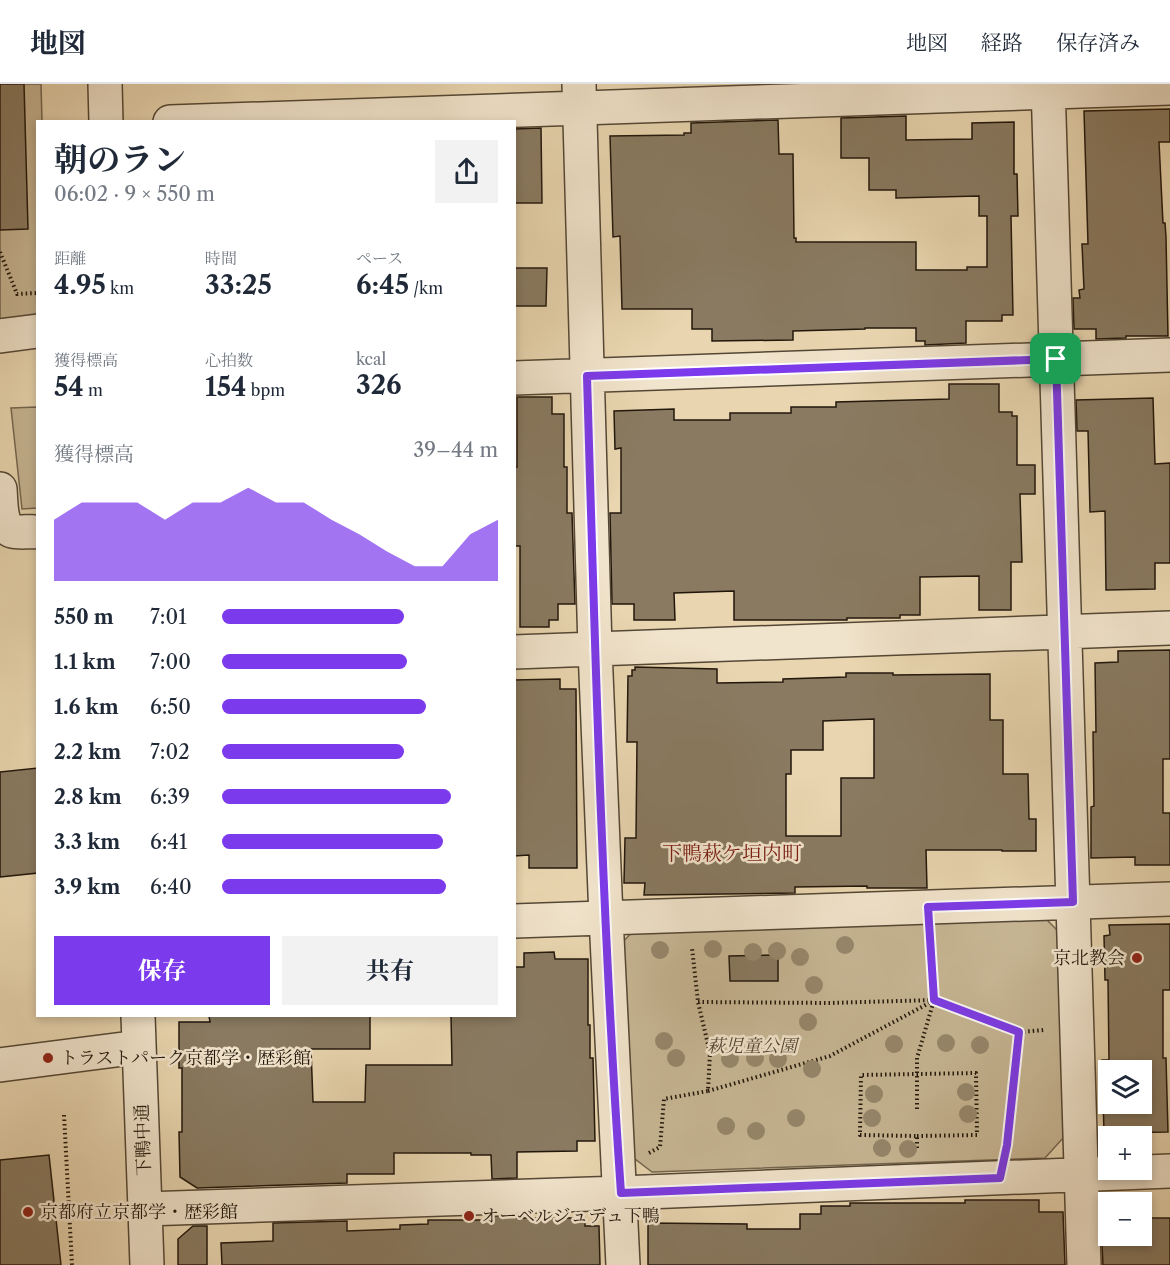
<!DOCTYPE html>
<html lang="ja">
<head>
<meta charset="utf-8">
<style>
	:root { --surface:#fff; --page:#f2f2f3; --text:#1f2937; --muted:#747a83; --line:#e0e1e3; --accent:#7c3aed }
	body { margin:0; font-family:"Libre Caslon Text","Noto Serif JP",serif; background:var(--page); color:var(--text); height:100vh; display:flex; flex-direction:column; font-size:22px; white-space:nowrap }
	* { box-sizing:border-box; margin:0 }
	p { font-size:20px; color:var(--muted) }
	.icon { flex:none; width:33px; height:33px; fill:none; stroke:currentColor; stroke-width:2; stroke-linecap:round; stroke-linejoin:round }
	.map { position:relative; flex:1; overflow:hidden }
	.side { position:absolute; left:36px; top:36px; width:480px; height:897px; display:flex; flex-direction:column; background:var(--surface); border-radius:0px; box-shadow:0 3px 9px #0003 }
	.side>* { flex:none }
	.controls { position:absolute; left:1098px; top:976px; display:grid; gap:12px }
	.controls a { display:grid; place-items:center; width:54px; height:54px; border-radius:0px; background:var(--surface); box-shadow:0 3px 9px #0003; font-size:30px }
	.pin { position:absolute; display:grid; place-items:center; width:51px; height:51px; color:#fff; margin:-26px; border-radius:12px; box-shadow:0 3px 9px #0006 }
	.round { display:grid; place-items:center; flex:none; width:63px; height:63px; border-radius:0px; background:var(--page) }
	.head { display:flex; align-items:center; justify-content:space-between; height:102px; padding:0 18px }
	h1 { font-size:33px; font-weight:700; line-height:45px }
	.metrics { display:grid; grid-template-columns:repeat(3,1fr); gap:9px; height:102px; padding:6px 18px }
	.metrics div { display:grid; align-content:center }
	.metrics b { font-size:26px; font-weight:700 }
	.metrics small { font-size:16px; font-weight:400 }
	.metrics p { font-size:16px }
	.chart { height:168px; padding:12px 18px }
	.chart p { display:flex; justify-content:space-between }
	.chart svg { width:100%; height:108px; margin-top:6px; fill:var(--accent); opacity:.7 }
	.primary-button { display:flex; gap:12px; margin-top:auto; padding:12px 18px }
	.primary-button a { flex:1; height:69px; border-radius:0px; background:var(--accent); color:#fff; font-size:24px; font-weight:700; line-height:69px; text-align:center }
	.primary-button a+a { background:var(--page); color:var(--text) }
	ul { padding:0 18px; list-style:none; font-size:20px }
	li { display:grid; grid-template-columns:96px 72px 1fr; align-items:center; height:45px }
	li i { height:15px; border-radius:8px; background:var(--accent) }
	header { display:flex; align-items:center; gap:36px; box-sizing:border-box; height:84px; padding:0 30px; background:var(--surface); border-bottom:2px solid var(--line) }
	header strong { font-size:28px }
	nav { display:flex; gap:33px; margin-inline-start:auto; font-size:21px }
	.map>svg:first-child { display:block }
</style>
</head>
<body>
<header>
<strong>地図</strong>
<nav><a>地図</a><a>経路</a><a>保存済み</a></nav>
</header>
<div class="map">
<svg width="1170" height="1181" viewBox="0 0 1170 1181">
	<rect width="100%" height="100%" fill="#e9d6b0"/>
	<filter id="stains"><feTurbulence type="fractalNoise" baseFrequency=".00333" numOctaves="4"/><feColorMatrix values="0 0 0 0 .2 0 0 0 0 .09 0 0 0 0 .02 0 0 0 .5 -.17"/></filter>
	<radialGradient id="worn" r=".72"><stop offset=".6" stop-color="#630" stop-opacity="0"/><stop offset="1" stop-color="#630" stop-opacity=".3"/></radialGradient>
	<path fill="#c7b694" stroke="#746650" stroke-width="1.5" d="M0,0H41L42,37L38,38L37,233L0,237Z
		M37,323V424L22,425L11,324Z
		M1043,832L1062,851L1064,1053L1045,1074L652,1088L626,1068L618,863L638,842Z"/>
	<path fill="#897a61" stroke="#22170c" stroke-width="1.5" fill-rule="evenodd" d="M0,0H24L28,145L0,146Z
		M1170,25V58H1159L1163,139H1165L1166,153L1168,252H1126V254L1096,255V245H1074L1073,214H1080L1079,206L1084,205L1082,160H1088L1084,27Z
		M906,32V56L972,55V39L1014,38V90H1017L1018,132H1011L1013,231H1002V237H966V259L925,261V257H916V244H865V245L793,247V256L712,257V245H692V225H622L620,152L613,153L610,52L684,51V49H691V39L778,36L779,70H793L794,154H796V158H916V186H967V183H987V132H979V112L896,114V106H869V74H841V34Z
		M541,44L542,119H514V45Z
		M514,184H547L546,222H514Z
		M949,300H999V328H1012V332H1017V381H1035V410H1020L1022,478H1011V526H979V492L920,493V531H900V534H847V536H734V507L674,509L675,536H634V520H612L610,429H621V364L615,365L614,327L674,325V336H730V329H791V323H836V318L949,315Z
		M517,313H552V330H564V383H567V429H572L575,520H558V536H549V543H520V462H515V383H517Z
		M1153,314L1155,380L1170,379V479H1155V505L1106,506L1105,427L1090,428L1088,347H1077L1076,316Z
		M1170,566V675H1163V729H1170V781H1135V773L1091,774V723L1094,722L1093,648H1096L1095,579L1118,578V567Z
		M635,583L717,585V599L783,598V595L846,593V589H893V591L990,590V636H1003V690H1028L1029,735H1036V767H1002V766H926L927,804H867V802L795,803V809L644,811L645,799H624L625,754H636L637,658H627L628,592H632V586H635ZM874,635V694H841V752H786V690H791V666H823V637Z
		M560,595V605H576L577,784H529V771L514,772V596Z
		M38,684V789L0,793V688Z
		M1170,840V906H1163V974H1166L1168,1048L1104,1049L1102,976H1109L1108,896H1105L1104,852L1110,851L1109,841ZM1108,987H1142V1020H1108Z
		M554,868L555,875H588V941H590V974H593L595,1057H577V1067L517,1068V1094L492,1095L491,1071H471V1069H394V1090H347V1099L197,1104L180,1093L179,1048H182V984H179V938H210L209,932H370V965H311L313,1018H365L366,981H452L451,932H514V883H524V869Z
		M778,871V897H730L729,872Z
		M49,1071L61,1181H0V1076Z
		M965,1116H1039V1128H1063L1065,1181H648V1139L747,1140V1145H800V1130H821V1122H850V1119H965Z
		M517,1131V1134H585V1142H599L600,1181H222L221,1159L273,1157V1139L347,1137V1147L400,1145V1141L428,1140V1136H493V1132Z
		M1142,1134H1170V1181H1103L1101,1140L1108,1139V1152H1142Z
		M193,1142H207V1181H178V1155Z"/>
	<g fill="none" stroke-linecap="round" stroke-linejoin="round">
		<defs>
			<path id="minor" d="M105,0L106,38
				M579,0L595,565L606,833L623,1181
				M1048,0L1084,1181
				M170,38L1170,4
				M0,252L38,247
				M514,294L1170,271
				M0,405C1,416 0,443 12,447C19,449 30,447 38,448
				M514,568L1170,544
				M514,837L1170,815
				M138,932L147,1181
				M0,981L139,963
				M145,1125L621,1109L1170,1087"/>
		</defs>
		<use href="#minor" stroke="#544735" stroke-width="36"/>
		<path stroke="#22170c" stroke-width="4" stroke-dasharray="1.5 3" stroke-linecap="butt" d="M0,168L17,210L38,209
			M698,918L829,919L934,916L930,856
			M708,1007L830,972L931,918
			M917,1025V974L934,916L1019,948L1044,946
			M64,1031L72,1181
			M917,1052L977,1051L976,989L861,991L860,1051L917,1052V1064H919
			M1007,1060L1019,948
			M649,1069L660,1063L664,1015L708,1007L710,969L698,918L692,864"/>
		<use href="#minor" stroke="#f1e4cc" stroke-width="33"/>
	</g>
	<g fill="#97876c">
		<circle cx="845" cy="861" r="9"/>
		<circle cx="713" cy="865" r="9"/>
		<circle cx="660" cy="866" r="9"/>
		<circle cx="777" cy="867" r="9"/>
		<circle cx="753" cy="868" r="9"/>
		<circle cx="800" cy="873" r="9"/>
		<circle cx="814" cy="901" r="9"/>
		<circle cx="808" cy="938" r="9"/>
		<circle cx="664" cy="957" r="9"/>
		<circle cx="946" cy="959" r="9"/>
		<circle cx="894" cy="960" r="9"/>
		<circle cx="980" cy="961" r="9"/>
		<circle cx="676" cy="974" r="9"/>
		<circle cx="755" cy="974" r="9"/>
		<circle cx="730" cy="975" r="9"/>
		<circle cx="778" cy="975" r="9"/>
		<circle cx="812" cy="985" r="9"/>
		<circle cx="966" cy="1008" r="9"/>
		<circle cx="874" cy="1010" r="9"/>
		<circle cx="968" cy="1030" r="9"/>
		<circle cx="796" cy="1034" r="9"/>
		<circle cx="872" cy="1034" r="9"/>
		<circle cx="726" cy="1042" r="9"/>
		<circle cx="756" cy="1047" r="9"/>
		<circle cx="882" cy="1064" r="9"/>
		<circle cx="908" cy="1065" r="9"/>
	</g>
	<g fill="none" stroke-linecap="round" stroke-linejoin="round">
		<defs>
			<path id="route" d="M1056,275L1073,818L928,823L934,916L1019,948L1007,1061L1000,1094L621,1109C602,837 595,564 587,292Z"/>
		</defs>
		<use href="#route" stroke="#fff" stroke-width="12"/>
		<use href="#route" stroke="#7c3aed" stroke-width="8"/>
	</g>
	<g fill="#8f2418" stroke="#f1e4cc" stroke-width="2">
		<circle cx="1137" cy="874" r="6"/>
		<circle cx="48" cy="974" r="6"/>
		<circle cx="28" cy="1128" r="6"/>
		<circle cx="469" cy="1132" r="6"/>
	</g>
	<g text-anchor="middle" stroke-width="5" stroke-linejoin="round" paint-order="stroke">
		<g font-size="18" fill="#22170c" stroke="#f1e4cc" text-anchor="start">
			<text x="1125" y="880" text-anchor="end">京北教会</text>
			<text x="60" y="980">トラストパーク京都学・歴彩館</text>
			<text x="40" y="1134">京都府立京都学・歴彩館</text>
			<text x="481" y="1138">オーベルジュデュ下鴨</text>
		</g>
		<g font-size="18" font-style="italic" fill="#544735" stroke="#f1e4cc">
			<text x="752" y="968">萩児童公園</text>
		</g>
		<g font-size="18" fill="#22170c" stroke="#f1e4cc">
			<text transform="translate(143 1056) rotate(-92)" y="6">下鴨中通</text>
		</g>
		<g font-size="20" fill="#7a1f14" stroke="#f1e4cc">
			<text x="732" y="776">下鴨萩ケ垣内町</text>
		</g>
	</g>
	<rect width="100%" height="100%" filter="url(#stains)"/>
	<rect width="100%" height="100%" fill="url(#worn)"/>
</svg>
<div class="controls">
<a><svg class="icon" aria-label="layers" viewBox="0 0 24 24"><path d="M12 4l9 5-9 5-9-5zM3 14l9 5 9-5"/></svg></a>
<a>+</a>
<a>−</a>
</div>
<div class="pin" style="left:1056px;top:275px;background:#1e9e55"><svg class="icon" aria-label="arrive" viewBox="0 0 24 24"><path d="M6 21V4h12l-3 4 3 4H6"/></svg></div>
<section class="side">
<div class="head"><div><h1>朝のラン</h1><p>06:02 · 9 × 550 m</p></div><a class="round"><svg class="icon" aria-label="share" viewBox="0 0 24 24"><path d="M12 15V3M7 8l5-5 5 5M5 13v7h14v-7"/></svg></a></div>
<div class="metrics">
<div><p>距離</p><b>4.95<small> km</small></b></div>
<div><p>時間</p><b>33:25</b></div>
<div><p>ペース</p><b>6:45<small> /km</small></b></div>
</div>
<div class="metrics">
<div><p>獲得標高</p><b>54<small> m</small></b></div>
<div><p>心拍数</p><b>154<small> bpm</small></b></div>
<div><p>kcal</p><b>326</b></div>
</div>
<div class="chart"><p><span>獲得標高</span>39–44 m</p>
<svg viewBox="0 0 160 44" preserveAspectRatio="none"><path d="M0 44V19L10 12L20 12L30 12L40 19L50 12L60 12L70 6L80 12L90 12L100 19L110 25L120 32L130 38L140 38L150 25L160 19V44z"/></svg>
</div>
<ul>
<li><b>550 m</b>7:01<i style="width:66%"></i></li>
<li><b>1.1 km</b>7:00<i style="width:67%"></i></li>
<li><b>1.6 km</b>6:50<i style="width:74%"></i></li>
<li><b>2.2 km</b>7:02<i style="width:66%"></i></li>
<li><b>2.8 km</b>6:39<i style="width:83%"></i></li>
<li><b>3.3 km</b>6:41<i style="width:80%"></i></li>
<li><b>3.9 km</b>6:40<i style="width:81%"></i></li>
</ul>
<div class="primary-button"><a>保存</a><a>共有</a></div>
</section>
</div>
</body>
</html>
